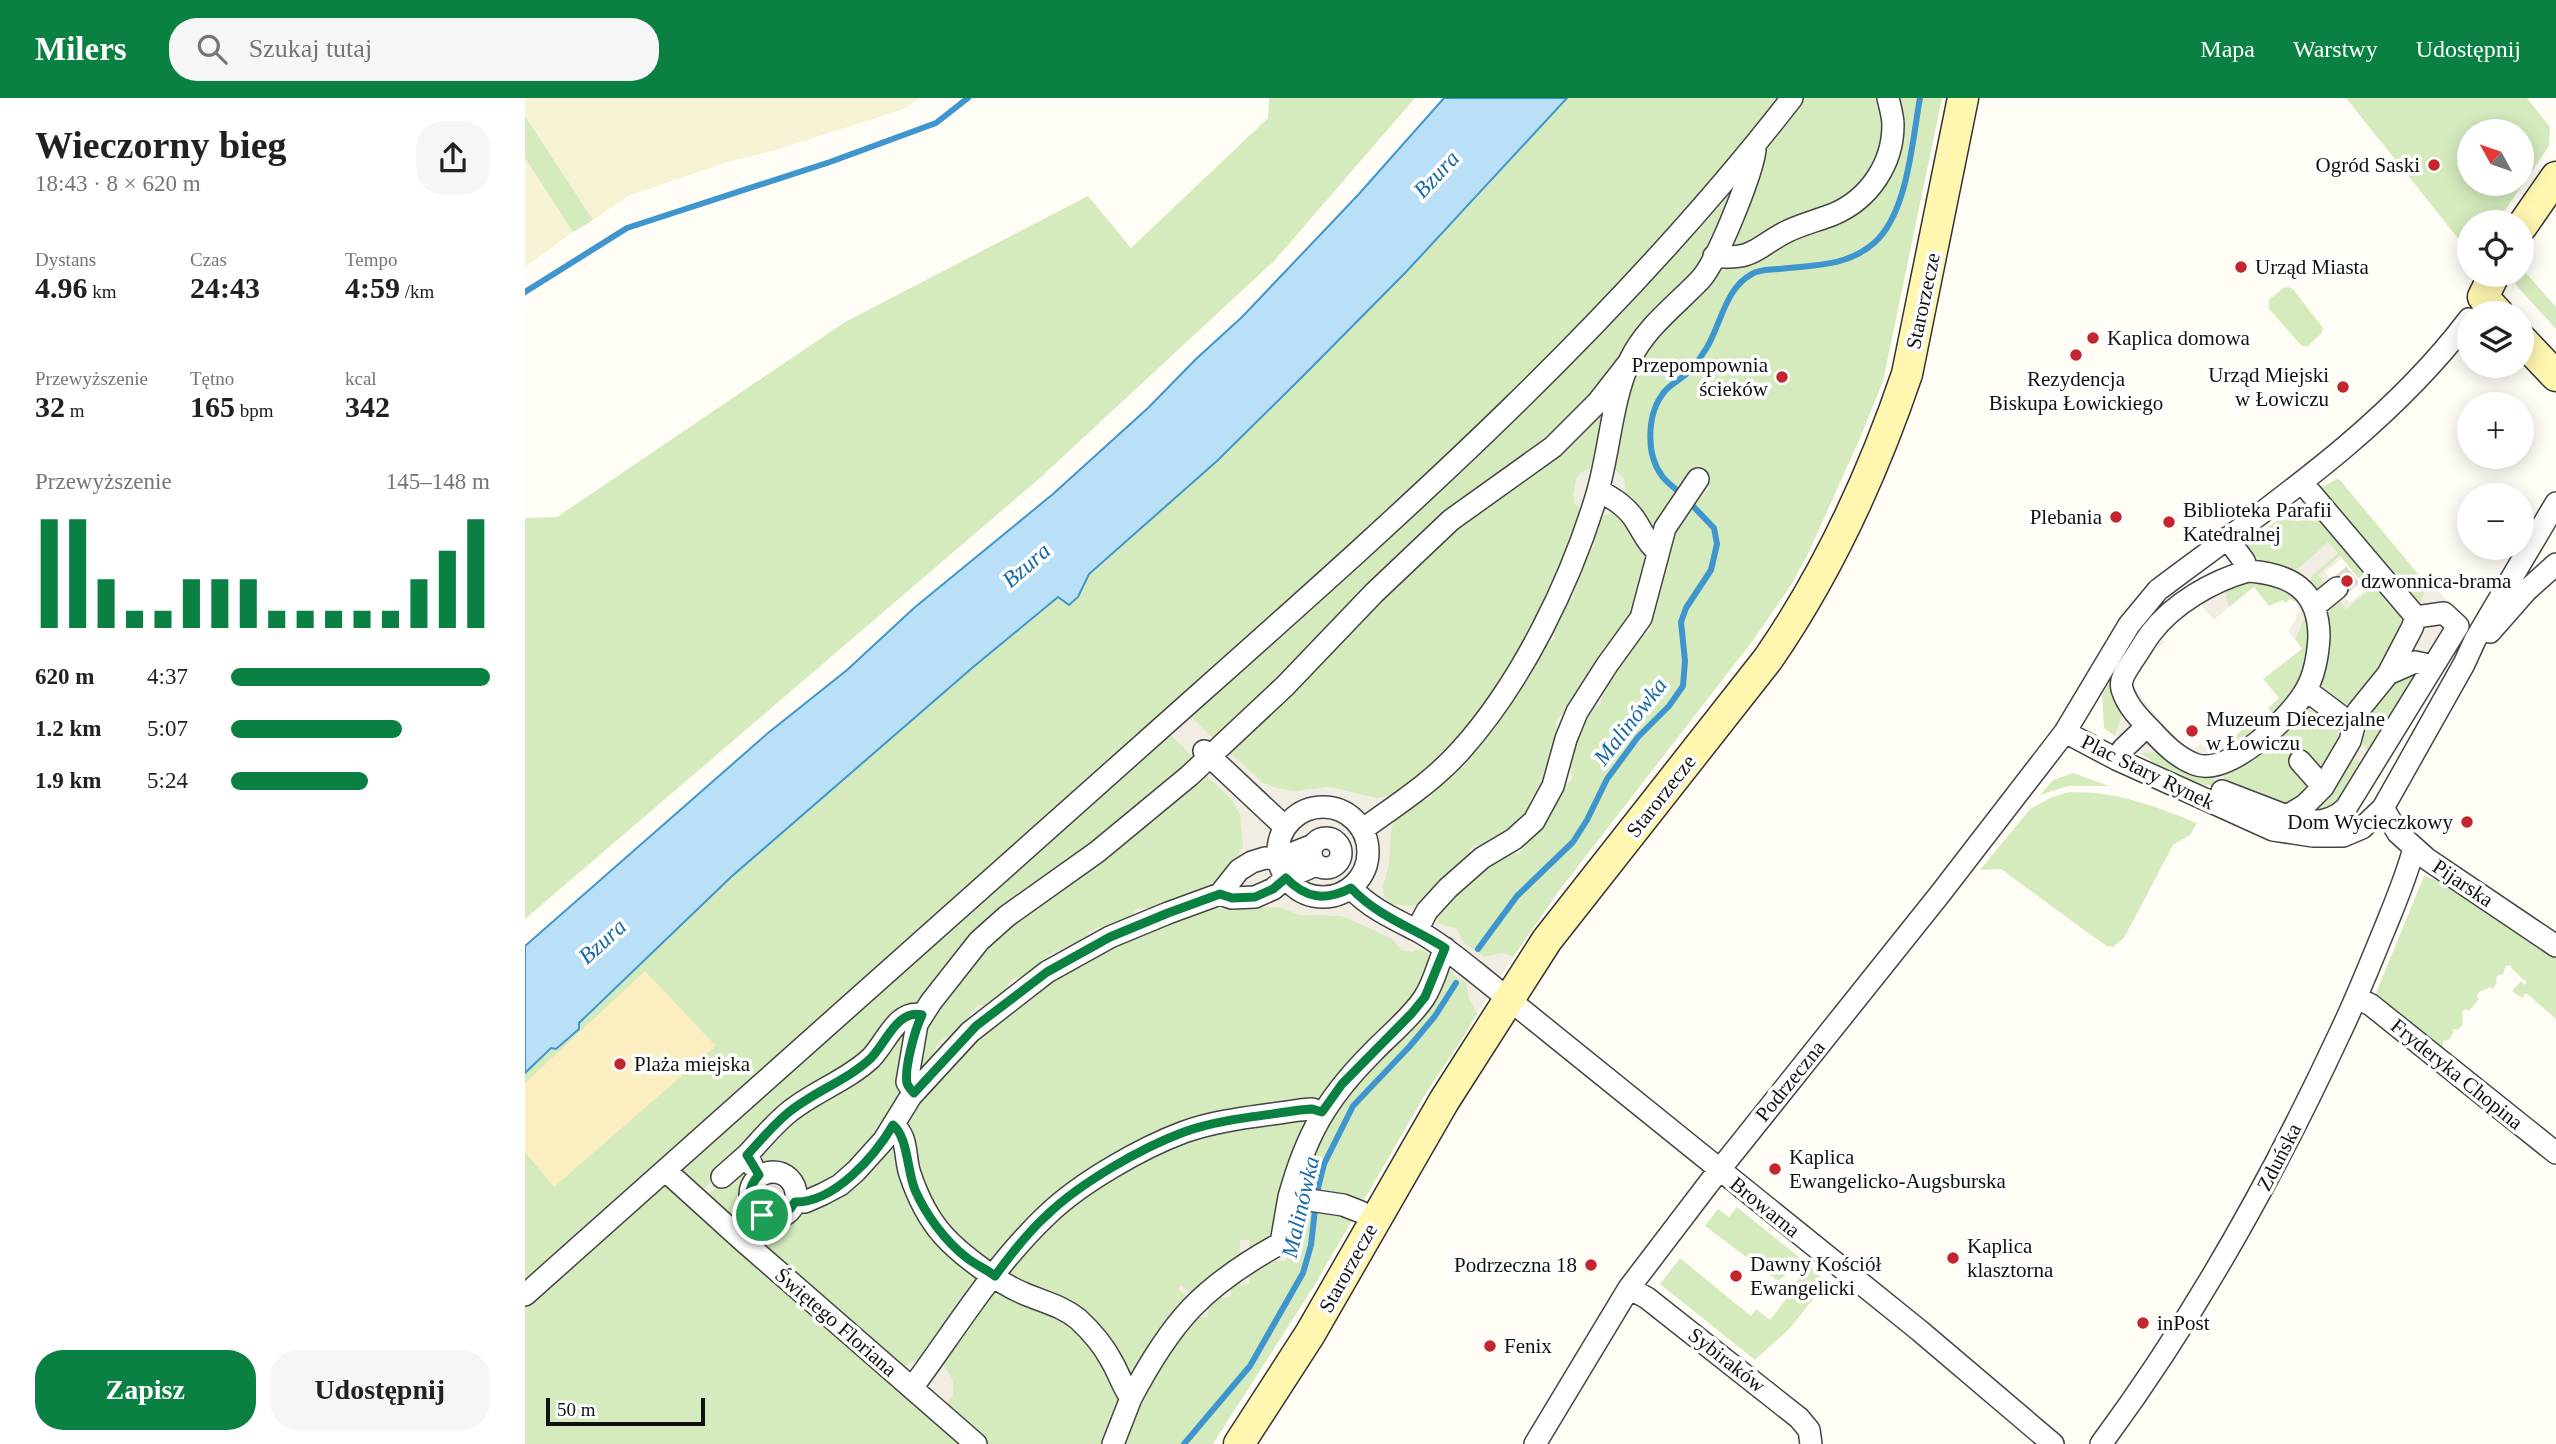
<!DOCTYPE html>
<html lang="pl">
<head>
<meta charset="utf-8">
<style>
	:root { --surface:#fff; --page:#f6f6f6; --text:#202124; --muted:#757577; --accent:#0b8043 }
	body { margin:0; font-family:Georgia,serif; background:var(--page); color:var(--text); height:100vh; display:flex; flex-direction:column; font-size:26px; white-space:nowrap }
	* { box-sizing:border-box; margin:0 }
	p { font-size:23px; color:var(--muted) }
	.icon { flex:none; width:38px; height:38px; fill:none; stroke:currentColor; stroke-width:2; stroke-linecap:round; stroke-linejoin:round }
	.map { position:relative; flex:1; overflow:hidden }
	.details { display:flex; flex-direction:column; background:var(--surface); width:525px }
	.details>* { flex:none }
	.needle { width:46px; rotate:310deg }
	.tools { position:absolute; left:1932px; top:21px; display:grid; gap:14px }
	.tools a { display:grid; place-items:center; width:77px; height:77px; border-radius:50%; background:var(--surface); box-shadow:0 4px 18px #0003; font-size:35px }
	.scale { position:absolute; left:21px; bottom:18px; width:159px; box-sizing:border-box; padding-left:7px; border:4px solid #111; border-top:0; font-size:19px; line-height:24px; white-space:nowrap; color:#111; -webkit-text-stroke:5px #fff; paint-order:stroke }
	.pin { position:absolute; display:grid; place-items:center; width:60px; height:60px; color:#fff; margin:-30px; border:4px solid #fff; border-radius:50%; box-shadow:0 2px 7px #0007 }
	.round { display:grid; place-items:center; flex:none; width:74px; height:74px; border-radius:28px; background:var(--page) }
	.headline { display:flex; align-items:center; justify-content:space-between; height:119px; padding:0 35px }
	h1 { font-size:38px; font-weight:800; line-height:52px }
	.stats { display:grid; grid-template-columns:repeat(3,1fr); gap:10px; height:119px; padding:7px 35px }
	.stats div { display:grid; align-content:center }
	.stats b { font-size:30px; font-weight:800 }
	.stats small { font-size:19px; font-weight:400 }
	.stats p { font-size:19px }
	.chart { height:196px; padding:14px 35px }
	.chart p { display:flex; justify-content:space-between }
	.chart svg { width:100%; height:126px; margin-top:7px; stroke:var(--accent); stroke-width:6 }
	.primary-button { display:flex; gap:14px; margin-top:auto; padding:14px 35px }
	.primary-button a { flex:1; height:80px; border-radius:28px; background:var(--accent); color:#fff; font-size:28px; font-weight:800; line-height:80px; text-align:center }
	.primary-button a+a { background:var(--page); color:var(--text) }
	ul { padding:0 35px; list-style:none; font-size:23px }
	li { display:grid; grid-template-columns:112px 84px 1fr; align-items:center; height:52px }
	li i { height:18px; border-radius:9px; background:var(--accent) }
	header { display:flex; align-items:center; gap:42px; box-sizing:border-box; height:98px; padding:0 35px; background:var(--accent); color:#fff }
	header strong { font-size:33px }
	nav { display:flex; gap:38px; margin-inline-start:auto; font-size:24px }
	.search { width:490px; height:63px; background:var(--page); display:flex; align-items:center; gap:18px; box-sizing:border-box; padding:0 24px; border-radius:28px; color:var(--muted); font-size:26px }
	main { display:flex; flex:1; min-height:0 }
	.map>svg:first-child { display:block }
</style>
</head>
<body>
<header>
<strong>Milers</strong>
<div class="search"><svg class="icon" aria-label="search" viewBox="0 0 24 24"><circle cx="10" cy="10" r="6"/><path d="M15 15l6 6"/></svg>Szukaj tutaj</div>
<nav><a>Mapa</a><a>Warstwy</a><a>Udostępnij</a></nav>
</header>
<main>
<section class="details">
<div class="headline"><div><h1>Wieczorny bieg</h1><p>18:43 · 8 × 620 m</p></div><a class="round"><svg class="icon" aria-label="share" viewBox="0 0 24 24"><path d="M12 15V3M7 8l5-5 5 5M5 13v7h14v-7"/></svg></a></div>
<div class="stats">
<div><p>Dystans</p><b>4.96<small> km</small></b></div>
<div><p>Czas</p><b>24:43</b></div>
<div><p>Tempo</p><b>4:59<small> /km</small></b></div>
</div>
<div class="stats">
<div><p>Przewyższenie</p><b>32<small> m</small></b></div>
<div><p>Tętno</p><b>165<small> bpm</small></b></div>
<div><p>kcal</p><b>342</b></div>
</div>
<div class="chart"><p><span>Przewyższenie</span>145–148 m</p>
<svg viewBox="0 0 160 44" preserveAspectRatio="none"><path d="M5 44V6M15 44V6M25 44V27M35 44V38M45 44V38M55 44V27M65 44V27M75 44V27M85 44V38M95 44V38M105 44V38M115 44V38M125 44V38M135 44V27M145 44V17M155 44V6"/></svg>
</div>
<ul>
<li><b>620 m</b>4:37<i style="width:100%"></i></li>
<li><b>1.2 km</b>5:07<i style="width:66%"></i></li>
<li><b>1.9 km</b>5:24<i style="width:53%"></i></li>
</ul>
<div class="primary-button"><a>Zapisz</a><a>Udostępnij</a></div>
</section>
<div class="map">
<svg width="2031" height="1346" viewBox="0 0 2031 1346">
	<rect width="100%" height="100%" fill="#fffdf5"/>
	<path fill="#f6f3d4" d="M0,0H396L376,12L247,53L202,64L103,98L68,122L0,18Z
		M0,60L48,134L0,169Z"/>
	<path fill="#d5ebbd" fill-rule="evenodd" d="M744,0H890L750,162L516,379L0,821V420L32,419L320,224L563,98L606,150L743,20Z
		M1042,0H1417L1358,283L1335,340L1282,458L1266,487L1229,541L1033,794L969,887L936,943L901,995L789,1188L688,1346H0V975L26,950L32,951L54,931V925L206,779L447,570L534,499H553L564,476L692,363L943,109Z
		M1821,0H2002L2025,29L2024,48L1972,124H1944V154ZM1944,33H1997V86H1944Z
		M0,18L68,122L48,134L0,60Z
		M2001,175L2031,209V231L1990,186Z
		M1763,189L1768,191L1798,230L1797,235L1782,249L1776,247L1744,211V202L1758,190Z
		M1811,381L1815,382L1899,483L1901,491L1895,508L1795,391Z
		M1781,401L1882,523L1868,544L1862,565L1828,605L1821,609L1794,593L1799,512L1813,501L1821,511L1843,492L1815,458L1793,477L1801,486L1793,495L1783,485L1788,476L1778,467L1769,474L1734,469L1714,451Z
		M1742,479L1773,501L1770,504L1765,501L1760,505L1758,502L1744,508L1729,489L1704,509L1700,501V490Z
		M1782,514L1789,551L1763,607L1705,652L1699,647L1728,623L1734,629L1748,617L1743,610L1754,600L1738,581L1777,551L1770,541Z
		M1596,563L1597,617L1590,638L1579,630L1577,597Z
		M1897,571L1848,661L1837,646L1835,632L1836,624L1864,587Z
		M1781,602L1806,620L1813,631L1815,647L1790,688L1762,707L1698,688V670Z
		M1622,653H1631L1689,676L1690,688L1656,684L1615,655Z
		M1831,661L1843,668L1799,721L1785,711L1821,664Z
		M1548,675L1584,688H1543L1515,697L1528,682Z
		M1545,694C1595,694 1626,707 1672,725L1665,737L1648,747L1599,840L1588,849L1582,848L1563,835L1476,771L1455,772L1505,711L1527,699Z
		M1899,778L1923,786L2031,861V921L2001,895L1997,900L1987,893L1996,883L2000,887L2002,885L1987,871L1986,867L1981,868L1978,876L1972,878L1971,884L1972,885L1967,892L1966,889L1954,894L1952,898L1954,901L1944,913L1940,911L1937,914L1938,926L1933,932L1928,931C1928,938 1925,943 1918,943V949L1913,955L1849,900Z
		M1212,1109L1279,1163L1253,1183L1180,1128L1193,1111L1204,1119Z
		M1155,1160L1226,1218L1231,1211L1245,1222L1261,1201L1283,1166L1301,1185L1265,1230L1230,1262L1135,1186Z"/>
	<path fill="#fbeec1" d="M120,873L191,948L29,1089L0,1054V985Z"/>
	<path fill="#f1ede2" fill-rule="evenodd" d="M1245,28L1229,83L1187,178L1177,191L1160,204L1121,248L1113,265L1086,361L1087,369L1099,380L1101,401L1117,413L1121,423V432L1127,438L1148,398L1159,386L1169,378L1185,390L1151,424L1143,438L1138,454L1133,492L1125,515L1127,528L1123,535L1112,539L1078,584L1076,607L1063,611L1054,626L1045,657L1044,668L1048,678L1045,684L1036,689L1021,717L1004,738L997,753L992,756L981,754L958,770L933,790L912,812L910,819L916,827L931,830L939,845L960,859L977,855L989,858L952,915L944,901L941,884L933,881L923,871L916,873L907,899L894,915L819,992L795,1027L783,1054L771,1093L833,1101L840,1099L827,1123L821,1114L767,1107L761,1135V1163H750L751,1157L748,1155L724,1168L725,1186L716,1187L714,1175L706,1180V1199L697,1200L696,1189L683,1200V1219L664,1218L639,1251L617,1287L594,1346H583L599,1303L584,1264L575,1250L565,1237L544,1219L516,1204L495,1198L477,1186L469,1188L461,1198L413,1263L420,1269L428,1283V1296L420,1308L378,1271L384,1265L403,1260L457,1187L459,1180L457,1174L446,1166L438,1167L427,1161L424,1149L410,1131L397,1126L392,1113L394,1106L386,1088L376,1082L373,1076L378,1062L376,1044L372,1041L367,1042L347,1067L326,1085L325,1091L317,1100L311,1102L303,1100L254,1125L239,1123L225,1138L218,1132L228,1120L220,1103V1094L224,1081L219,1069L215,1068L210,1071L184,1096L178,1092L242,1031L245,1017L250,1012H263L298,986L303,975L309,972L322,973L345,957L372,921L406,895L408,882L411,877L424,873L443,848V841L449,833L455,829H466L547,766L552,754L564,748L571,750L609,720L614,707L620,701L633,700L673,666L672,663L638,629L658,611L693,645L757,585L846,491L923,418L1007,362L1031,341L1070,300L1096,265L1108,244L1152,193L1177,172L1223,55ZM1087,293L1071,367L1055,375L1051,381L1048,398L1050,405L1059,415L1052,439L1027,495L974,588L926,652L897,680L878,695L852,700L804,689L770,693L755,691L738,685L700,650L807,545L851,497L927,424L1013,370L1066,320ZM1093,410L1109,430L1116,445L1121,465V484L1113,512L1106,524L1092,543L1079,548L1077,552V563L1050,607L1041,616L1034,618L1030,624L1034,637L1025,678L1018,692L1008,697L1005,703V712L995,727L961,749L950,747L944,753L942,763L904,801L890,808L864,806L859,798L858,789L864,766L866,733L870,720L891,702H902L907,698L909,687L925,671L938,669L944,662L946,651L960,633L971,627L975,613L989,592L1002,584L1004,579L1003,572L1015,552L1029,541V527L1037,506L1048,500L1050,492L1047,480L1053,465L1069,449L1065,437L1072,419L1085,416ZM676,672L706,701L715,717L718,748L708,767L693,782L669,798L628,813L623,810L611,811L602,824L584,831L575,829L569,831L563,835L560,844L541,853L532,852L527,855L522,859L519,868L502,879L489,880L482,887L480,896L465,908L455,907L449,911L445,916L443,926L428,940L421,939L413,945L409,954L410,959L394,978L389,980L387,972L394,933L407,909L443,859L473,831L598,737ZM754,809L774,817L816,818L824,821L867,841L876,852L887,854L895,851L901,854L907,862V867L897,894L892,902H885L874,911L872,923L863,932L858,931L851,933L844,944V950L834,959H828L819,966L817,980L795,999L776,1006L691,1022L685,1018H671L659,1029L594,1062H579L571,1069L569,1075L518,1115L473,1165L467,1169L459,1167L438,1152L414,1127L393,1089L386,1070L381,1038L382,1023L388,1005L396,994L443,945L495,901L552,863L590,843L661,816L684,811ZM383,922L388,923L389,926L377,990L370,1010L354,1038L333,1062L301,1086L277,1097L273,1083L265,1074L254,1069L249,1072L244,1068L238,1069L236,1062L239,1046L260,1023L294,997L344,966L373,930ZM773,1017L781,1021L783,1031L757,1104L750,1141L725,1156L724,1142H715V1163L671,1198L655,1187L654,1192L666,1202L644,1226L607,1287L600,1285L578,1244L551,1215L526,1202L494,1190L483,1180L482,1170L493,1154L522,1124L555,1097L593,1074L664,1037Z
		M1795,391L1796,396L1886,506L1895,508L1901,491L1899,483L1903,480L1932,515L1936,524L1904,574L1891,571L1873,578L1855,596L1840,616L1835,632L1837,646L1851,662L1846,670L1831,661L1821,664L1795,701L1770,721L1762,718V707L1778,702L1790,688L1815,647L1813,631L1806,620L1785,603L1776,605L1755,630L1734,649L1700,668L1696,676L1698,688H1690L1689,676L1686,673H1674L1631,654L1615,655L1590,638L1597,617L1593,580L1613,548L1609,544L1614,539L1617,541L1634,519L1662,496L1711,471L1714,464L1709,455L1714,451L1726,465L1733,469L1763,476L1770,474L1803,444L1813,455L1784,481L1785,489L1793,495L1801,492V487L1793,477L1815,458L1817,460L1800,474L1806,483L1825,505L1841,491L1843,493L1821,511L1811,499L1801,507L1798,517L1797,560L1790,588L1813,610L1828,605L1843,592L1857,575L1872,534L1882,523L1881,517L1788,404L1781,401ZM1731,478L1750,481L1772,493L1774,497L1770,504L1775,513L1770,518L1772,520L1763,533L1770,541L1782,514L1786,510L1788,514L1789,551L1782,576L1763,607L1738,635L1723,645L1710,652H1705L1691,638L1679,649L1676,645L1667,653H1663L1636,624L1610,590L1603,593L1601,582L1618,555L1623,559L1640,544L1634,536L1673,504L1689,522L1704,509L1700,494L1706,483Z"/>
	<path fill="#b9e0f7" stroke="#3f96cf" stroke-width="2" d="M919,0H1042L881,174L776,280L692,363L564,476L553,499L544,507L533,499L447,570L206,779L54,925V931L31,951L26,950L0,975V848L243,635L322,572L389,510L528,396L623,310L671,261L717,219L833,97Z"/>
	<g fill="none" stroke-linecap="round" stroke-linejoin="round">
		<path stroke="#3f96cf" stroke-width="6" d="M0,194L102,130L305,64L411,25L443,0
			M1156,396C1150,390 1142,385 1137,378C1120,355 1122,314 1140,293C1147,285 1158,280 1165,273C1171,267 1176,258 1181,251C1196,227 1200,190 1227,176C1235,171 1245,172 1253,171C1287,167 1322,169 1349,145C1383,115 1387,43 1395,0
			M953,851L992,798L1048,744L1062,722L1082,681L1113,639L1144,608L1158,588L1160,563L1156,524L1161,510L1186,472L1192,446L1189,430L1164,404
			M659,1346L725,1268L778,1175L786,1147L792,1094L799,1066L828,1008L885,948L910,918L931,885"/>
		<path stroke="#dbdad3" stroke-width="21" stroke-dasharray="21 10" stroke-linecap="butt" d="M1812,490L1829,476"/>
		<defs>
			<path id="street" d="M1189,158C1230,163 1232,148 1263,133C1278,126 1294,122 1309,116C1344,101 1368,66 1368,27C1368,18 1365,9 1363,0
				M1073,392C1089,401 1103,409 1112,425C1119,436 1122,445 1132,453
				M1702,440L1719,463L1723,473
				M1723,473C1766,476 1794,492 1794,539C1793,556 1790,575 1782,590C1767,619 1703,680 1669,666C1652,659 1640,647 1628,634C1615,621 1602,608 1597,591C1594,580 1603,571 1608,562C1614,554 1619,544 1626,535C1648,506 1687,483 1723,473Z
				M1790,508L1812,490
				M1965,534L2001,493L2031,466
				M1863,576L1890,564L1908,568
				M1781,592L1829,628
				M1540,634L1591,661L1748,732L1788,738H1818L1837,730L1858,710L1939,566L1950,542L2031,405
				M1598,651L1622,628
				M679,653L760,729
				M1775,663L1798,689
				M1697,693L1762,718L1780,707L1798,689L1825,643L1833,613L1863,576L1887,530L1891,519L1785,394
				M753 754a45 45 0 1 1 90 0a45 45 0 1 1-90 0Z
				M1858,710L1873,735L1902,761L2031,848
				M1771,721C1790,726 1807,724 1821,710L1933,528L1919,515L1891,519
				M837,732C871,707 908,684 936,652C997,584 1046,483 1072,396C1085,352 1086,304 1105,262C1120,230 1150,208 1174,183C1191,167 1227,76 1230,52
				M786 755a15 15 0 1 1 30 0a15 15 0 1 1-30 0Z
				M826,790C845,810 867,820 891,832C912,843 931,859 950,874L1395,1233L1528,1346
				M695,796L714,772L727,764L740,760L753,761L786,748
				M892,832L902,813L923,790L957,760L989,741L1009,723L1028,688L1041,641L1052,614L1082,567L1116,520L1140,430L1173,381
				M1832,900L1846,907L2031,1055
				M389,995L382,984L392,926L406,904L454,843L482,818L572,754L664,678L760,588L849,495L926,422L1028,349L1073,304L1105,263
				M368,1027C384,1039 379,1059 385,1076C392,1097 403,1120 418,1137C436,1157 475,1186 500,1196C519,1204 537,1208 553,1221C566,1233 578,1247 586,1262C594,1275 597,1288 606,1300L588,1346
				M222,1057C236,1042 249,1026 264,1014C290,993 323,982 346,960C361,945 372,911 397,917
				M141,1073L216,1141L451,1346
				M225 1097a23 23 0 1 1 46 0a23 23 0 1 1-46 0Z
				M197,1079L222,1057L227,1067
				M764,1099C781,1037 802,1000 847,955C864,937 885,921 899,900C909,885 913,866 920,850
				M270,1104H280L298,1096L315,1087L331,1073L359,1042L386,998L445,934L522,874L585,839L643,815L695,796L707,800L730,799L748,791L761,780L791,767
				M1104,1190L1122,1200L1274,1320L1284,1332L1286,1346
				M0,1197C213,1009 424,820 635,631C857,433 1084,236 1267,0
				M387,1290C430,1232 469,1167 522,1117C555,1085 616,1050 659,1034C695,1021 737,1018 775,1012L787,1011L797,1014
				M606,1300C647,1222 678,1188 756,1145L764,1099L818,1107L836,1114
				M1010,1346L1104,1190L1184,1085L1415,796L1540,634L1604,527L1633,492C1742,410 1861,331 1944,221
				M1576,1346C1670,1219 1747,1081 1814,937C1831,902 1845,866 1860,830C1871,803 1882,777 1889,750"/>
			<path id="secondary" d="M1997,128L2031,79
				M1969,177L1958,199L1973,215
				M1997,242L2031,278
				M714,1346L785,1236L919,1003L1022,842L1243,561C1303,474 1348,376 1382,276L1438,0"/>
		</defs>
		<use href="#street" stroke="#444" stroke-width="24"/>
		<use href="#secondary" stroke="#333" stroke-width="33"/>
		<use href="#street" stroke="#fff" stroke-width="21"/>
		<use href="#secondary" stroke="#fff6b0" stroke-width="30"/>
	</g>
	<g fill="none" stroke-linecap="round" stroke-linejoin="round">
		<defs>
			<path id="route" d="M761,780C781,801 801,803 826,790C852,818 888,830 920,850L900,899L887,915L817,986L797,1014L787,1011L775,1012C737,1018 695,1021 659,1034C616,1050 555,1085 522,1117C502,1135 486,1156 470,1178C461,1171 451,1167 442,1160C420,1143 401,1117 390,1092C382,1073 383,1039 368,1027C350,1058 309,1105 270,1104C249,1140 206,1106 234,1077L222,1057C236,1042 249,1026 264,1014C290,993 323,982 346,960C361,945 372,911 397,917C390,931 379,971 382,985C383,989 386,992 389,995L451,928L522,874L585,839L643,815L695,796L707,800L730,799L748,791Z"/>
		</defs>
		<use href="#route" stroke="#fff" stroke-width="14"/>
		<use href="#route" stroke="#0b8043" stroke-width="9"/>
	</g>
	<g fill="#c4262e" stroke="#fff" stroke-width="2.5">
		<circle cx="1909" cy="67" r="7"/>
		<circle cx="1716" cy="169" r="7"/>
		<circle cx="1568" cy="240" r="7"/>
		<circle cx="1551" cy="257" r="7"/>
		<circle cx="1257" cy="279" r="7"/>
		<circle cx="1818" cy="289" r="7"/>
		<circle cx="1591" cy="419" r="7"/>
		<circle cx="1644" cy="424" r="7"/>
		<circle cx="1822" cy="483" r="7"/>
		<circle cx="1667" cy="633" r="7"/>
		<circle cx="1942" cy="724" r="7"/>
		<circle cx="95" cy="966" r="7"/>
		<circle cx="1250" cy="1071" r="7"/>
		<circle cx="1428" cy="1160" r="7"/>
		<circle cx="1066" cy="1167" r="7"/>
		<circle cx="1211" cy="1178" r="7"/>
		<circle cx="1618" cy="1225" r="7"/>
		<circle cx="965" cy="1248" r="7"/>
	</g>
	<g text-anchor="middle" stroke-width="7" stroke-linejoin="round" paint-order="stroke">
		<g font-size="21" fill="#111" stroke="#fff" text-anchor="start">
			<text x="1895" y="74" text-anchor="end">Ogród Saski</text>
			<text x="1730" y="176">Urząd Miasta</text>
			<text x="1582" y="247">Kaplica domowa</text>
			<text x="1243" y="274" text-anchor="end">Przepompownia<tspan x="1243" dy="24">ścieków</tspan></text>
			<text x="1804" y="284" text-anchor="end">Urząd Miejski<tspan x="1804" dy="24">w Łowiczu</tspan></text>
			<text x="1551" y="288" text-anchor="middle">Rezydencja<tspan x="1551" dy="24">Biskupa Łowickiego</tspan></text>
			<text x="1658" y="419">Biblioteka Parafii<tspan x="1658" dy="24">Katedralnej</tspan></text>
			<text x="1577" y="426" text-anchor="end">Plebania</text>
			<text x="1836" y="490">dzwonnica-brama</text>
			<text x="1681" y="628">Muzeum Diecezjalne<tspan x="1681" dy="24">w Łowiczu</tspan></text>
			<text x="1928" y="731" text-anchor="end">Dom Wycieczkowy</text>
			<text x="109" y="973">Plaża miejska</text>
			<text x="1264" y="1066">Kaplica<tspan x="1264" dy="24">Ewangelicko-Augsburska</tspan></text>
			<text x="1442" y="1155">Kaplica<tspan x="1442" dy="24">klasztorna</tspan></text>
			<text x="1225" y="1173">Dawny Kościół<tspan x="1225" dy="24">Ewangelicki</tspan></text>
			<text x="1052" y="1174" text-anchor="end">Podrzeczna 18</text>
			<text x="1632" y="1232">inPost</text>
			<text x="979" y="1255">Fenix</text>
		</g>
		<g font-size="21" fill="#111" stroke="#fff">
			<text transform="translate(1398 203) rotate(-78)" y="7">Starorzecze</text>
			<text transform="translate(1623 674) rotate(26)" y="7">Plac Stary Rynek</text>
			<text transform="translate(1136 698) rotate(-52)" y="7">Starorzecze</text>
			<text transform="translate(1938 785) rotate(34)" y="7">Pijarska</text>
			<text transform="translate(1932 976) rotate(39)" y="7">Fryderyka Chopina</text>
			<text transform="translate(1265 983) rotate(-51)" y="7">Podrzeczna</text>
			<text transform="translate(1754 1059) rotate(-63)" y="7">Zduńska</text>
			<text transform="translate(1240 1109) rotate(39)" y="7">Browarna</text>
			<text transform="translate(823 1170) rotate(-61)" y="7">Starorzecze</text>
			<text transform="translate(311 1224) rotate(41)" y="7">Świętego Floriana</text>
			<text transform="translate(1202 1262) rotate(38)" y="7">Sybiraków</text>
		</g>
		<g font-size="23" font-style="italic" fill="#1768a6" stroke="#fff">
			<text transform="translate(911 76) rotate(-47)" y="8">Bzura</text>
			<text transform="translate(501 467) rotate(-41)" y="8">Bzura</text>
			<text transform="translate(1105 623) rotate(-52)" y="8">Malinówka</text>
			<text transform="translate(77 843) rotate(-42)" y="8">Bzura</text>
			<text transform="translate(775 1109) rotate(-77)" y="8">Malinówka</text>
		</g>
	</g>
</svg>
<div class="tools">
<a><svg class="needle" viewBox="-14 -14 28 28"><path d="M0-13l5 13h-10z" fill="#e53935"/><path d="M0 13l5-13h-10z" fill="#757577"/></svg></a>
<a><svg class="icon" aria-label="locate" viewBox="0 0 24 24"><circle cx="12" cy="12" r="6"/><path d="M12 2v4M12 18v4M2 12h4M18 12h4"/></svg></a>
<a><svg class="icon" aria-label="layers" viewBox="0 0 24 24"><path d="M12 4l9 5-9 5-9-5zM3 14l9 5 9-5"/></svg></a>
<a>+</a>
<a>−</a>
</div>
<div class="scale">50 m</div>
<div class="pin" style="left:237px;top:1117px;background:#1e9e55"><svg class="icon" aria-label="arrive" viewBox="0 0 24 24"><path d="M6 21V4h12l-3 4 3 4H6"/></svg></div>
</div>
</main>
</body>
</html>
